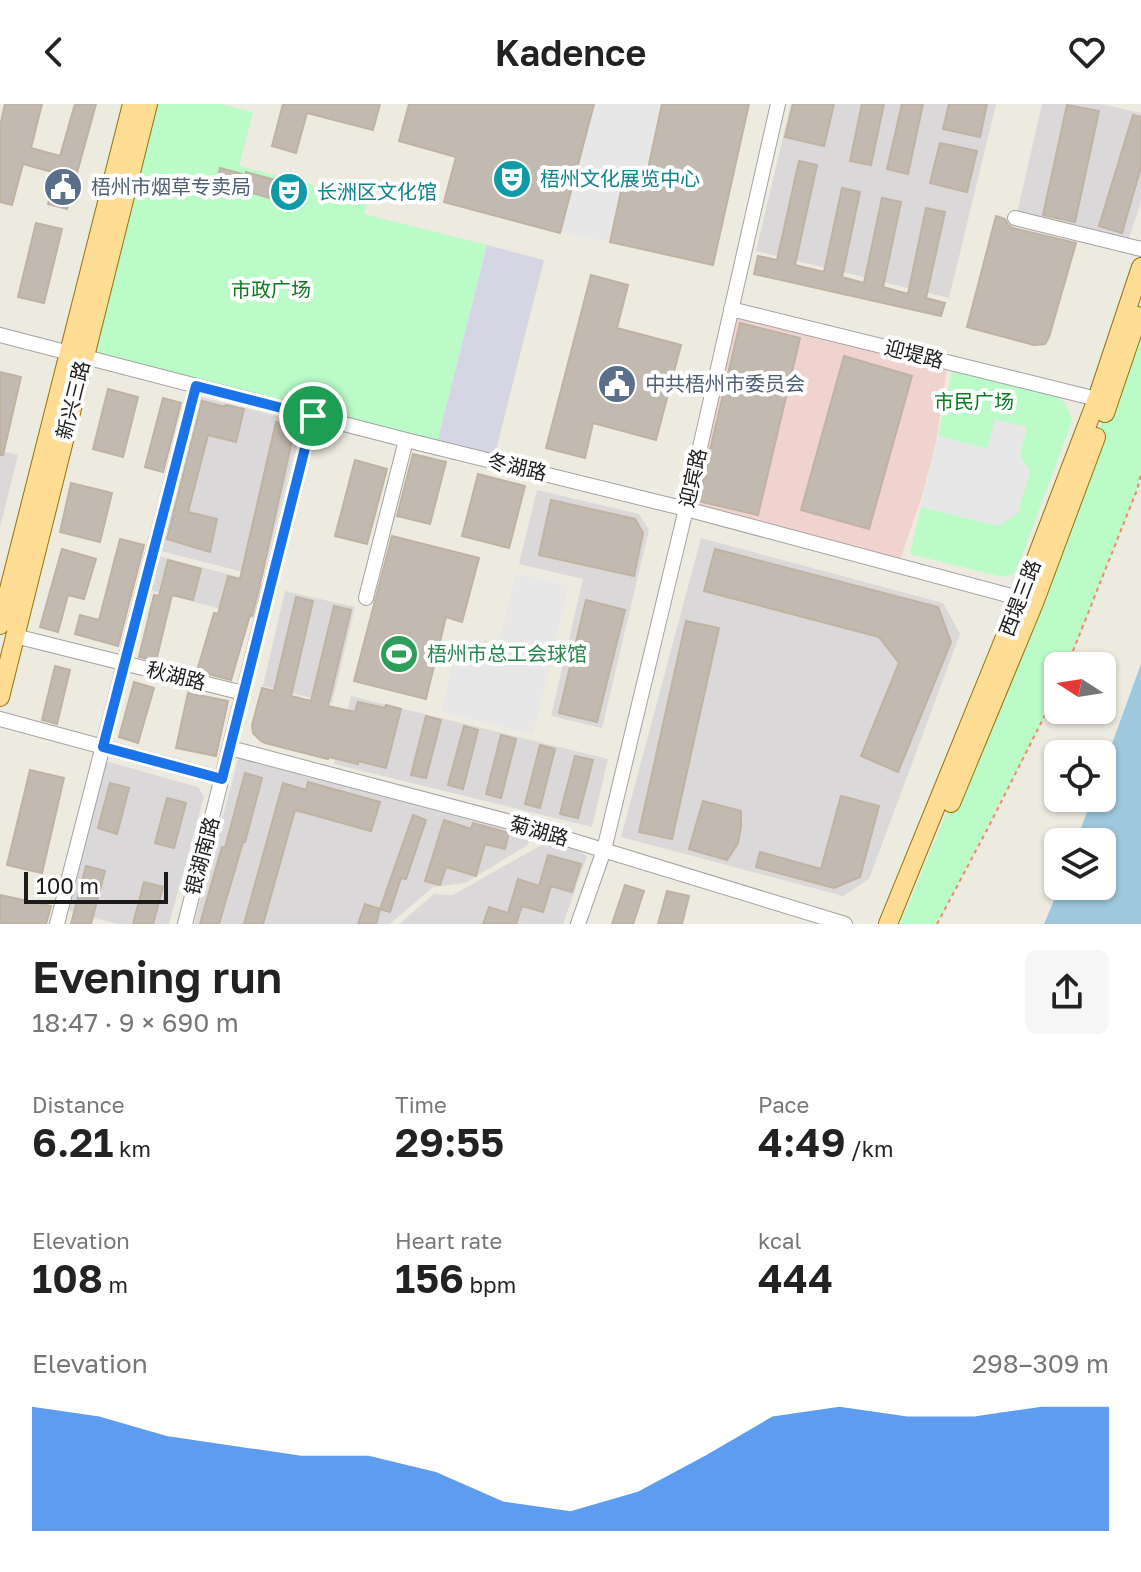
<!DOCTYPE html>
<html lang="en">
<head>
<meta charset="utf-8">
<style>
	:root { --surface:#fff; --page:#f6f6f6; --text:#222; --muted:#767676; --accent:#1a73e8 }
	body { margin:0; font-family:"Golos Text","Noto Sans SC",sans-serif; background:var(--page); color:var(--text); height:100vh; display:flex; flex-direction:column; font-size:30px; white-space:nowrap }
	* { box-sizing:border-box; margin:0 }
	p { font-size:26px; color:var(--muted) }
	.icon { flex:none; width:44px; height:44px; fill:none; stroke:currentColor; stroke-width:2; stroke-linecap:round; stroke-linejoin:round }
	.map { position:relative; height:820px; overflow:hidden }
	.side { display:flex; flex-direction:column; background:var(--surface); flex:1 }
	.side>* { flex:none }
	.needle { width:52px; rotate:282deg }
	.buttons { position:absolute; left:1044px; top:548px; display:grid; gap:16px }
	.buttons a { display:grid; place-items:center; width:72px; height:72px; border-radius:12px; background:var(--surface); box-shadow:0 2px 6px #0004; font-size:40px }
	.scale { position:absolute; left:24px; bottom:20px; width:144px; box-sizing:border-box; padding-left:8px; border:4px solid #1b1b1b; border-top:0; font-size:22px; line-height:28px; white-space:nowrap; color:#1b1b1b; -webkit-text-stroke:6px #fff; paint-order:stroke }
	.pin { position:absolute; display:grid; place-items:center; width:68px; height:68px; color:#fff; margin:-34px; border:4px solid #fff; border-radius:50%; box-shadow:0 2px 8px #0007 }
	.round { display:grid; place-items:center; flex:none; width:84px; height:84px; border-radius:12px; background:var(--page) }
	.head { display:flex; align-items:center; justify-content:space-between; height:136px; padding:0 32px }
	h1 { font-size:44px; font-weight:600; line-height:60px }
	.stats { display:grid; grid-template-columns:repeat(3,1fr); gap:12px; height:136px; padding:8px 32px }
	.stats div { display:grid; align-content:center }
	.stats b { font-size:40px; font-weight:600 }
	.stats small { font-size:22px; font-weight:400 }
	.stats p { font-size:22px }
	.chart { height:224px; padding:16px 32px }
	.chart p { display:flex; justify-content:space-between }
	.chart svg { width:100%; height:144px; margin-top:8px; fill:var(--accent); opacity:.7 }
	header { display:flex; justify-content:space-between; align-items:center; height:104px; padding:0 32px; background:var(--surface); font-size:36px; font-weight:600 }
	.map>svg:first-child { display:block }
</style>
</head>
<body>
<header><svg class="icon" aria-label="back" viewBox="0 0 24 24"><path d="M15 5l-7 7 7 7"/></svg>Kadence<svg class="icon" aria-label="heart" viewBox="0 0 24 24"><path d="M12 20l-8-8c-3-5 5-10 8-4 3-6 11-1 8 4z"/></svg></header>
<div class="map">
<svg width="1141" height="820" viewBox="0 0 1141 820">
	<rect width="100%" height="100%" fill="#edebe0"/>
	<path fill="#dad8d8" d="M791,0H996L949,194L756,147Z
		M1042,0H1101L1141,9V98L1128,137L1017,109Z
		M196,292L302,318L263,473L157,446Z
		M0,347L18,351L0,424Z
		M537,386L639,410L649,426L602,624L551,612L583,475L519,460Z
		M701,434L943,499L960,530L869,775L843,792L621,733Z
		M155,451L264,480L255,514L146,485Z
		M285,487L355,503L332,599L263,582Z
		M351,592L608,655L592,723L334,660Z
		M239,652L530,729L528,741L465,779L433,783L390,820H194Z
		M105,657L198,683L204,693L169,820H117L64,805Z
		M545,739L567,741L587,752L563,820H399L434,790L453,791Z"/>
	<path fill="#f0d3ce" d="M731,205L948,258L936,338L923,389L898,462L686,405Z"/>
	<path fill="#bafbc7" d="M148,0H221L253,8L239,62L367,95L364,110L487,141L436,343L84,254Z
		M1141,202V370L1137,386L1067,562H1058V585L1053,596L937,820H900C985,616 1074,412 1141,202Z
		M953,262L1056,291L1066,300L1072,317L1017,466L1013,470L1003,473L910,450L921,403L999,422L1027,323L988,345L938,332Z"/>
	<path fill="#e7e7e7" d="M594,0H662L646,74L625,69L610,138L560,129Z
		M995,315L1027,323L1020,351L1030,368L1018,409L999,422L921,403L938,332L987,345Z
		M516,469L569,482L533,630L441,608L459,534L498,543Z"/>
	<path fill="#d6d5e3" d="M487,141L544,156L493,358L436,343Z"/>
	<path fill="#9fc8dd" d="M1141,560V820H1044L1060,782H1102V738H1076L1092,694H1102V667Z"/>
	<path fill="#c2b9b0" stroke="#bfb2a2" stroke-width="2" d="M5,0H42L31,44L60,52L75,0H96L67,105L48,100L56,69L23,60L12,101L0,98V22Z
		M283,0H380L373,26L307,9L296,49L272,42Z
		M409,0H594L560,129L444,98L456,53L399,37Z
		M662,0H749L713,161L610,138L625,69L646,74Z
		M793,0H834L824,42L785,33Z
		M862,0H884L871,61L850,57Z
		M902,0H923L908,70L887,65Z
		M949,0H987L980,33L943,25Z
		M1067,1L1099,7L1075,118L1043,111Z
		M1133,11L1141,13V63L1122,129L1099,122Z
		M940,39L977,47L967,88L930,79Z
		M799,57L817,61L795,161L824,168L842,84L860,88L842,173L864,179L882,94L901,98L883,183L908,190L926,104L945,108L926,194L945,199L941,212L754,170L758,152L777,156Z
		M220,64L246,71V68L275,76L274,79L300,86L298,95L271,88L270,94L242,86L243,80L218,72Z
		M996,112L1005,115L1008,121L1013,124L1076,139L1049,233L1045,240L1034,241L967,223Z
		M36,119L62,125L44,199L18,193Z
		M591,171L628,181L617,224L681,241L656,336L593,319L585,354L546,344Z
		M740,219L800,234L758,411L698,397Z
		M844,252L912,272L869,425L801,406Z
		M0,268L21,273L3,351H0Z
		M108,285L138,293L123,353L93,345Z
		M163,294L181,299L163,368L145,363Z
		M202,297L225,303L226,301L244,305L236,338L208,331L188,408L217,415L210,448L167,435Z
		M276,318L295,323L260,480L252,512L250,511L231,576L197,567L214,509L218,510L228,472L240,475Z
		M413,350L446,358L430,420L397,412Z
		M355,356L387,365L367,440L335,432Z
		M478,370L525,382L509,444L462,432Z
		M71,379L112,389L100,438L60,428Z
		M551,396L635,415L643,429L634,472L539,451Z
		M392,432L479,454L462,518L446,513L426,595L354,577Z
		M120,435L144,441L118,542L75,530L80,511L99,516Z
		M62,445L96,455L84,495L68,491L58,528L40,523Z
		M715,445L938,503L951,538L898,668L861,652L899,559L879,533L704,487Z
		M168,456L201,465L193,496L172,491L156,557L139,553L154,491L159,492Z
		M296,493L313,497L291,592L311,597L334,502L351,506L328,602L355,608L358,598L385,604L386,601L401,605L386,664L358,657V660L329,653L328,655L265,639L261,637L253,629L252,621L262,584L274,587Z
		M586,496L625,506L597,618L559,609Z
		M686,517L719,524L672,735L639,728Z
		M55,562L70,566L57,620L42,616Z
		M134,578L154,584L138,639L119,633Z
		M188,589L228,597L216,652L176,644Z
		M426,612L441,616L426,674L411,671Z
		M464,622L478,626L463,685L448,681Z
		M501,631L516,635L501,694L486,690Z
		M540,641L555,645L540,704L525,700Z
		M575,652L593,656L578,714L560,710Z
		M30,666L64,674L42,769L7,761Z
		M245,669L262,674L245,738H243L219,820H200L222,743L225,744Z
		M308,678L380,698L371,727L295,706L263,820H244L283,679L306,686Z
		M110,679L129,684L117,730L98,724Z
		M841,692L879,702L860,773L834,784L756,763L760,748L821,765Z
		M167,694L186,699L174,744L155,739Z
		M703,697L741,707V723L738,739L727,756L689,745Z
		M413,711L426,716L406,775L401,774L390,808L380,805L376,820H358L365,800L380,805Z
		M444,716L471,725L473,719L509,729L505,745L485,740L476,772L446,763L440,781L425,777Z
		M548,751L581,760L572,788L551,782L543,808L522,802L516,820H483L489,803L508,809L518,775L539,782Z
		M86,762L105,767L91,820H71Z
		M144,778L163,783L153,820H133Z
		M625,781L644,787L633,820H612Z
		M667,787L689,792L682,820H658Z
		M0,791L51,802L46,820H0Z"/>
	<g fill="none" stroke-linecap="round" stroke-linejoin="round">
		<defs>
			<path id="minor" d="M1015,114L1141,145
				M731,205L1097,295
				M0,231L406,336L686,405L1030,497
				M366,494L406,336
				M15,532L243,589
				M0,615L222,675
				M230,644L518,720L845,820
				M57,820L196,282
				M185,820L313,312
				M578,820L604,746L686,405L778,0"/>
			<path id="major" d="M1105,309L1138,212
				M0,521L132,0
				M0,593L148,0
				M951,699L1034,499L1096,333
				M888,820L1021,494L1097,295L1141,163"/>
		</defs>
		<use href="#minor" stroke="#a2a2a2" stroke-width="16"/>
		<use href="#major" stroke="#937300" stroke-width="20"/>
		<path stroke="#fe8361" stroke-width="2" stroke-dasharray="4 4" stroke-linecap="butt" d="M1067,562L1137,386L1141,370
			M937,820L989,722L1058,585"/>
		<use href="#minor" stroke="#fff" stroke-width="14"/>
		<use href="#major" stroke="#ffdd94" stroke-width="18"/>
	</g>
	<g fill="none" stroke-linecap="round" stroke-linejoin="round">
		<defs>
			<path id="route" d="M196,282L313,312L222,675L103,643Z"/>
		</defs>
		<use href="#route" stroke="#fff" stroke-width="16"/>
		<use href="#route" stroke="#1a73e8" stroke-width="10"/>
	</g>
	<defs>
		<symbol id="theatre-disc" viewBox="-11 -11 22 22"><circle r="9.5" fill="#0f9aa8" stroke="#fff"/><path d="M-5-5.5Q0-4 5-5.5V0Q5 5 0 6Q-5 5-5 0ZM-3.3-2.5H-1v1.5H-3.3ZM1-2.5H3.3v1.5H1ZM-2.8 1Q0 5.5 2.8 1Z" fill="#fff"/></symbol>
		<symbol id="civic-disc" viewBox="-11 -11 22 22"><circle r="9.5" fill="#5c6f8a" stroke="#fff"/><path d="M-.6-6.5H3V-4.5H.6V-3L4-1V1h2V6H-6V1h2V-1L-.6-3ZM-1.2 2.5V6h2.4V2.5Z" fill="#fff"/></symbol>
		<symbol id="stadium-disc" viewBox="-11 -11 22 22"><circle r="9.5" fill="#2e9e5b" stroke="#fff"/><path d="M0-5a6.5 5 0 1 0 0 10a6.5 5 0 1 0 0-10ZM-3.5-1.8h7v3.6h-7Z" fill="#fff"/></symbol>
	</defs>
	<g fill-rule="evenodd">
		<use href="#theatre-disc" x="490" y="53" width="44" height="44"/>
		<use href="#civic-disc" x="41" y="61" width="44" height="44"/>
		<use href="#theatre-disc" x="267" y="66" width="44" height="44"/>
		<use href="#civic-disc" x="595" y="258" width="44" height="44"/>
		<use href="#stadium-disc" x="377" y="528" width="44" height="44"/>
	</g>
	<g text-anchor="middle" stroke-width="8" stroke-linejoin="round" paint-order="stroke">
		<g font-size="20" fill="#0d838f" stroke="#fff" text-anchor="start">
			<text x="540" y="82">梧州文化展览中心</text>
			<text x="317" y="95">长洲区文化馆</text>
		</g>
		<g font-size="20" fill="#4e5e75" stroke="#fff" text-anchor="start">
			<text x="91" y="90">梧州市烟草专卖局</text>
			<text x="645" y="287">中共梧州市委员会</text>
		</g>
		<g font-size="20" fill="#087b1e" stroke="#fff">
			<text x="271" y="193">市政广场</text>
			<text x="974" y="305">市民广场</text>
		</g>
		<g font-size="20" fill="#1b1b1b" stroke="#fff">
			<text transform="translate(914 250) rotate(14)" y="7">迎堤路</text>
			<text transform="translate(73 296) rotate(-76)" y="7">新兴三路</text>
			<text transform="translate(517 363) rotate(13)" y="7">冬湖路</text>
			<text transform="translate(693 374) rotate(-77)" y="7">迎宾路</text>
			<text transform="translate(1020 494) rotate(-69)" y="7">西堤三路</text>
			<text transform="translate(176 572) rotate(14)" y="7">秋湖路</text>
			<text transform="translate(539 727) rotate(16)" y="7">菊湖路</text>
			<text transform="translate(202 752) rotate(-75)" y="7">银湖南路</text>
		</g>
		<g font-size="20" fill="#27864d" stroke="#fff" text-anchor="start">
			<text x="427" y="557">梧州市总工会球馆</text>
		</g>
	</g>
</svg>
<div class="buttons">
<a><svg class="needle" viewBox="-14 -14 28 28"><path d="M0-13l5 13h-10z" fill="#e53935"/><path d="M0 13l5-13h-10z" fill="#767676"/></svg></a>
<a><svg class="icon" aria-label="locate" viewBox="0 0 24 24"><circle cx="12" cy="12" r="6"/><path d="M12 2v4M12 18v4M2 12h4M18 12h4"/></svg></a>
<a><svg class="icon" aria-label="layers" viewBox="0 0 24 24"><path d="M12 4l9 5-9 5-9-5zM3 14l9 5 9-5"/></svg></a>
</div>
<div class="scale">100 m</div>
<div class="pin" style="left:313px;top:312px;background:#1e9e55"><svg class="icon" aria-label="arrive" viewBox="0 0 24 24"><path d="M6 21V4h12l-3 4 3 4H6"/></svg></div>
</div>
<section class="side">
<div class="head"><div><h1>Evening run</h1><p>18:47 · 9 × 690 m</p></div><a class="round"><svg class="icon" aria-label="share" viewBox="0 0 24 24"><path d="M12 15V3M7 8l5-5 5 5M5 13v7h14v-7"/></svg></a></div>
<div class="stats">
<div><p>Distance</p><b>6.21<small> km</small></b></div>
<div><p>Time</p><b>29:55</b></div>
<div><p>Pace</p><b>4:49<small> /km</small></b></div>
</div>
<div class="stats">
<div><p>Elevation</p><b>108<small> m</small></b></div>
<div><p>Heart rate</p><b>156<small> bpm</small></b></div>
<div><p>kcal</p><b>444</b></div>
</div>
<div class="chart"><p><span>Elevation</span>298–309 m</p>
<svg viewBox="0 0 160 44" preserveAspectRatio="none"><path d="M0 44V6L10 9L20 15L30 18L40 21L50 21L60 26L70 35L80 38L90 32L100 21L110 9L120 6L130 9L140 9L150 6L160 6V44z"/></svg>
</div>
</section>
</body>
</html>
